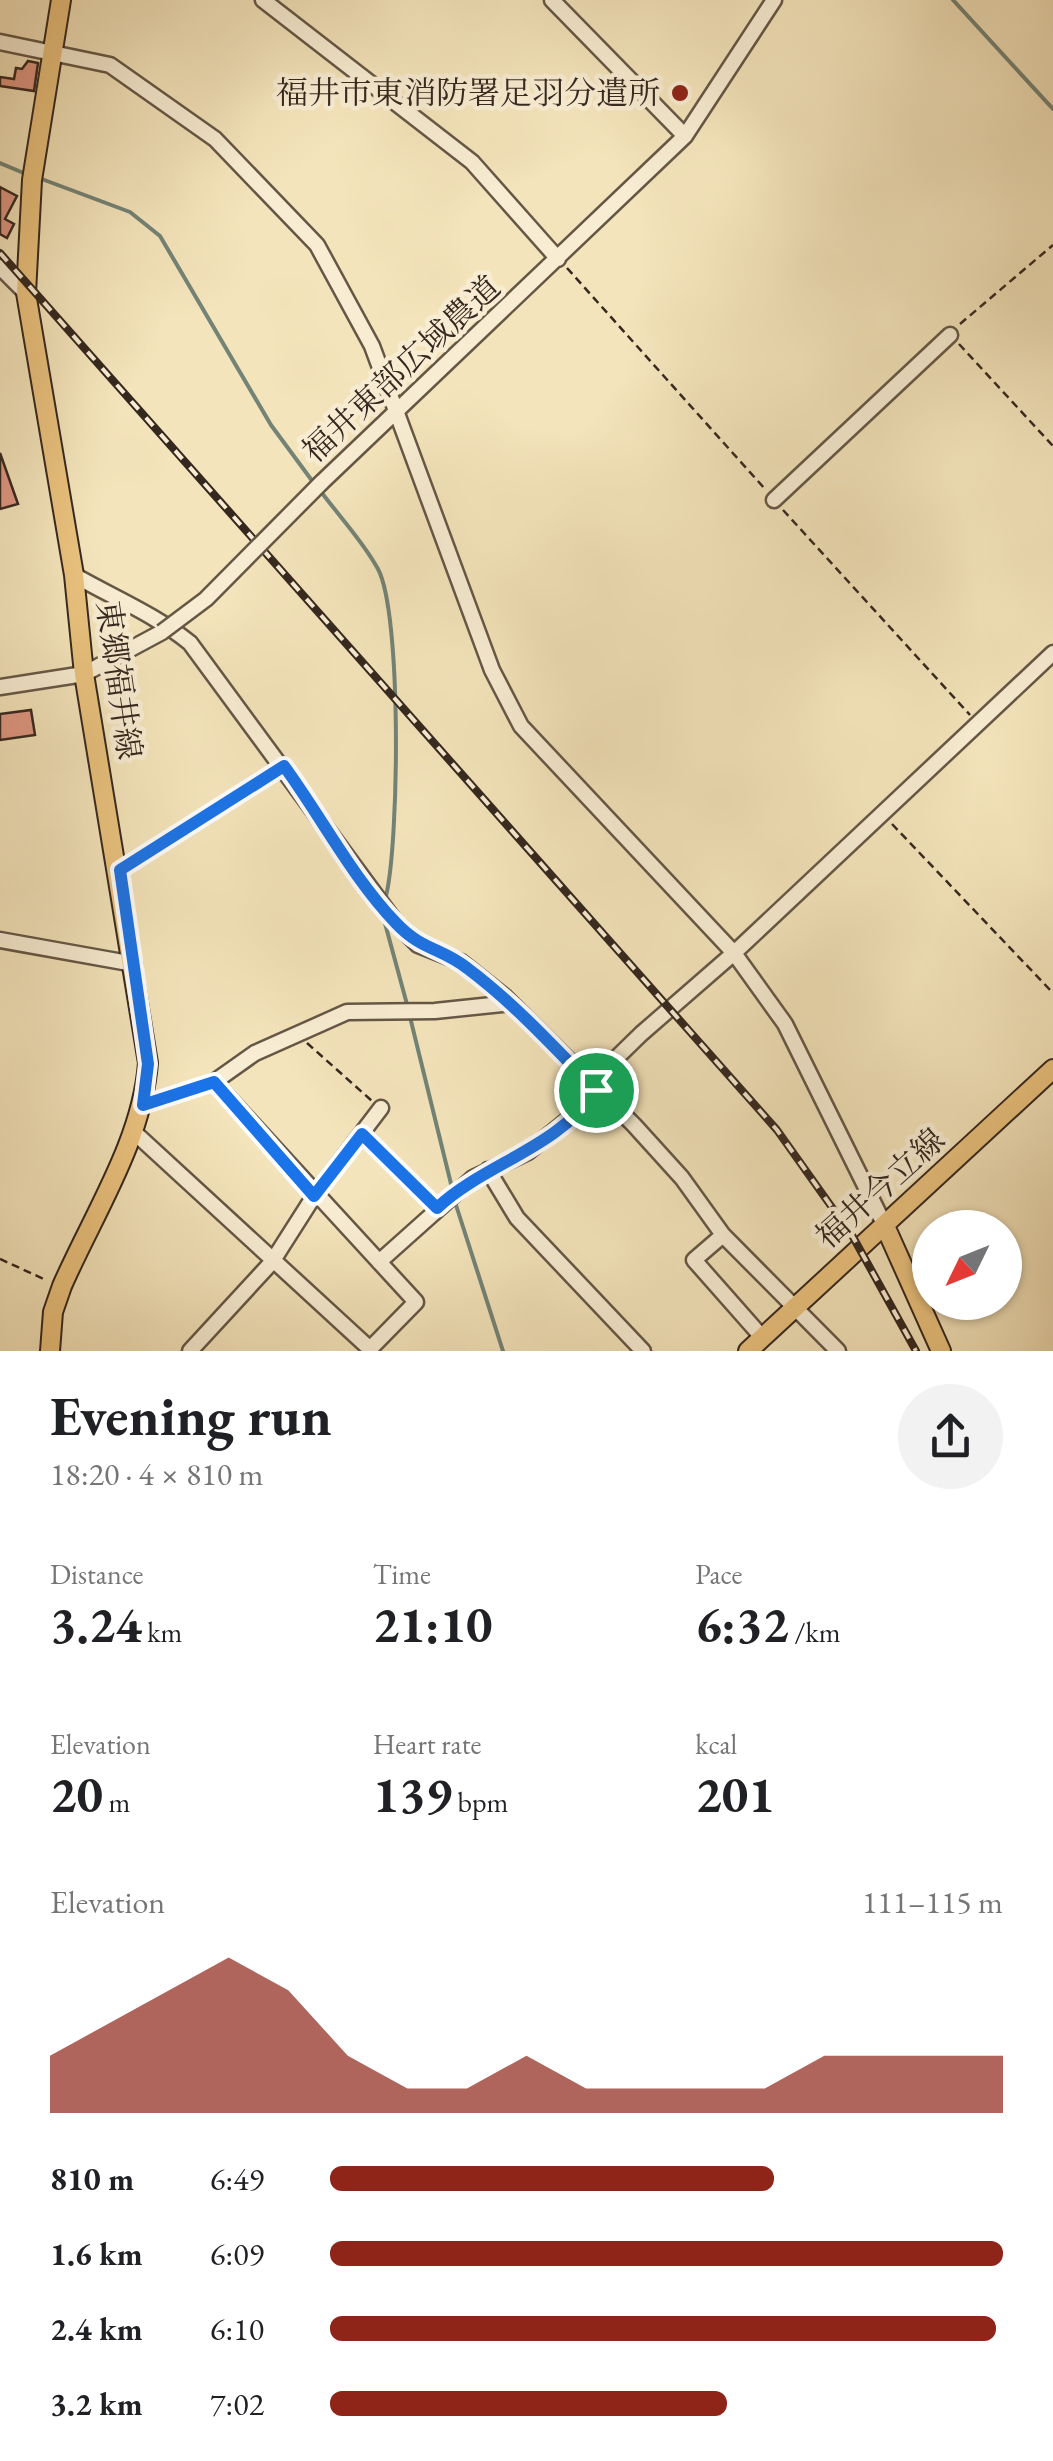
<!DOCTYPE html>
<html lang="en">
<head>
<meta charset="utf-8">
<style>
	:root { --surface:#fff; --page:#f2f2f2; --text:#202124; --muted:#757577; --accent:#8f2418 }
	body { margin:0; font-family:"EB Garamond","Noto Serif JP",serif; background:var(--page); color:var(--text); height:100vh; display:flex; flex-direction:column; font-size:38px; white-space:nowrap }
	* { box-sizing:border-box; margin:0 }
	p { font-size:32px; color:var(--muted) }
	.icon { flex:none; width:55px; height:55px; fill:none; stroke:currentColor; stroke-width:2; stroke-linecap:round; stroke-linejoin:round }
	.map { position:relative; height:1351px; overflow:hidden }
	.details { display:flex; flex-direction:column; background:var(--surface); flex:1 }
	.details>* { flex:none }
	.needle { width:65px; rotate:227deg }
	.tools { position:absolute; left:912px; top:1210px; display:grid; gap:20px }
	.tools a { display:grid; place-items:center; width:110px; height:110px; border-radius:50%; background:var(--surface); box-shadow:0 2px 8px #0004; font-size:50px }
	.pin { position:absolute; display:grid; place-items:center; width:85px; height:85px; color:#fff; margin:-42px; border:5px solid #fff; border-radius:50%; box-shadow:0 2px 10px #0007 }
	.round { display:grid; place-items:center; flex:none; width:105px; height:105px; border-radius:52px; background:var(--page) }
	.overview { display:flex; align-items:center; justify-content:space-between; height:170px; padding:0 50px }
	h1 { font-size:55px; font-weight:700; line-height:75px }
	.stats { display:grid; grid-template-columns:repeat(3,1fr); gap:15px; height:170px; padding:10px 50px }
	.stats div { display:grid; align-content:center }
	.stats b { font-size:50px; font-weight:700 }
	.stats small { font-size:28px; font-weight:400 }
	.stats p { font-size:28px }
	.chart { height:280px; padding:20px 50px }
	.chart p { display:flex; justify-content:space-between }
	.chart svg { width:100%; height:180px; margin-top:10px; fill:var(--accent); opacity:.7 }
	ul { padding:0 50px; list-style:none; font-size:32px }
	li { display:grid; grid-template-columns:160px 120px 1fr; align-items:center; height:75px }
	li i { height:25px; border-radius:12px; background:var(--accent) }
	.map>svg:first-child { display:block }
</style>
</head>
<body>
<div class="map">
<svg width="1053" height="1351" viewBox="0 0 1053 1351">
	<rect width="100%" height="100%" fill="#f4e4bb"/>
	<filter id="stains"><feTurbulence type="fractalNoise" baseFrequency=".002" numOctaves="4"/><feColorMatrix values="0 0 0 0 .2 0 0 0 0 .09 0 0 0 0 .02 0 0 0 .5 -.17"/></filter>
	<radialGradient id="worn" r=".72"><stop offset=".6" stop-color="#630" stop-opacity="0"/><stop offset="1" stop-color="#630" stop-opacity=".3"/></radialGradient>
	<g fill="none" stroke-linecap="round" stroke-linejoin="round">
		<path stroke="#738376" stroke-width="4" d="M953,0L1053,109
			M0,163L26,174
			M39,178L130,212L160,236L271,425L313,482
			M319,489C338,515 363,541 378,569C402,614 399,843 386,896
			M383,916L408,1008
			M410,1017L453,1192
			M455,1202L503,1351"/>
	</g>
	<path fill="#df9783" stroke="#35281f" stroke-width="2.5" d="M28,61L38,63L34,91L0,86V77L14,79L16,68L22,69Z
		M0,187L17,196L5,219L14,224L7,238L0,234Z
		M0,453L18,504L0,509Z
		M31,710L35,735L0,740V714Z"/>
	<g fill="none" stroke-linecap="round" stroke-linejoin="round">
		<defs>
			<path id="minor" d="M263,0L472,162L558,259
				M552,0L685,136
				M0,42L110,65L215,139L317,245L372,346L492,670L521,726L734,953L785,1024L885,1226
				M0,267L26,293
				M321,483L685,136L774,0
				M774,500L950,335
				M74,575C114,598 154,614 190,643L396,923L418,945L461,962L505,997L634,1125L682,1178L723,1235L838,1351
				M0,687L84,674L162,632
				M120,870L284,766
				M0,940L134,964
				M143,1105L214,1082L255,1053L347,1012L435,1011L511,1003
				M135,1133L370,1349L416,1302L214,1082
				M362,1134L437,1208
				M488,1170L517,1218L643,1351
				M723,1235L694,1260L762,1337
				M379,1262L473,1178L528,1152L587,1104L600,1074L641,1034L734,953L1053,653
				M190,1351L272,1262L314,1196L381,1108"/>
			<path id="major" d="M885,1226L941,1351
				M50,1351L53,1312L62,1286C93,1215 142,1141 148,1063L84,674L74,575L26,293L32,180L61,0
				M748,1351L1053,1069"/>
		</defs>
		<use href="#minor" stroke="#655746" stroke-width="19"/>
		<use href="#major" stroke="#35281f" stroke-width="22"/>
		<path stroke="#35281f" stroke-width="2.5" stroke-dasharray="8 5" stroke-linecap="butt" d="M567,268L765,489
			M960,324L1053,245
			M959,344L1053,446
			M783,510L970,715
			M892,824L1053,993
			M307,1043L372,1101
			M0,1259L46,1280"/>
		<use href="#minor" stroke="#f8edd3" stroke-width="14"/>
		<use href="#major" stroke="#eac27e" stroke-width="18"/>
		<defs>
			<path id="rail" d="M0,253L777,1130L853,1237L916,1351"/>
		</defs>
		<use href="#rail" stroke="#35281f" stroke-width="8"/>
		<use href="#rail" stroke="#f8edd3" stroke-width="4" stroke-dasharray="11" stroke-linecap="butt"/>
		<defs>
			<path id="minor-bridge" d="M162,632L206,599L321,483"/>
		</defs>
		<use href="#minor-bridge" stroke="#655746" stroke-width="19" stroke-linecap="butt"/>
		<use href="#minor-bridge" stroke="#f8edd3" stroke-width="14"/>
	</g>
	<g fill="none" stroke-linecap="round" stroke-linejoin="round">
		<defs>
			<path id="route" d="M284,766C322,818 352,877 396,923C421,950 442,948 467,968C515,1004 554,1047 596,1090C559,1148 485,1163 437,1208L362,1134L314,1196L214,1082L143,1105L148,1064L120,870Z"/>
		</defs>
		<use href="#route" stroke="#fff" stroke-width="20"/>
		<use href="#route" stroke="#1a73e8" stroke-width="12"/>
	</g>
	<circle fill="#8f2418" stroke="#f8edd3" stroke-width="4" cx="680" cy="93" r="10"/>
	<g text-anchor="middle" stroke-width="9" stroke-linejoin="round" paint-order="stroke">
		<g font-size="32" fill="#35281f" stroke="#f8edd3" text-anchor="end">
			<text x="660" y="104">福井市東消防署足羽分遣所</text>
		</g>
		<g font-size="32" fill="#35281f" stroke="#f8edd3">
			<text transform="translate(401 369) rotate(-43)" y="11">福井東部広域農道</text>
			<text transform="translate(119 680) rotate(82)" y="11">東郷福井線</text>
			<text transform="translate(880 1188) rotate(-42)" y="11">福井今立線</text>
		</g>
	</g>
	<rect width="100%" height="100%" filter="url(#stains)"/>
	<rect width="100%" height="100%" fill="url(#worn)"/>
</svg>
<div class="tools">
<a><svg class="needle" viewBox="-14 -14 28 28"><path d="M0-13l5 13h-10z" fill="#e53935"/><path d="M0 13l5-13h-10z" fill="#757577"/></svg></a>
</div>
<div class="pin" style="left:596px;top:1090px;background:#1e9e55"><svg class="icon" aria-label="arrive" viewBox="0 0 24 24"><path d="M6 21V4h12l-3 4 3 4H6"/></svg></div>
</div>
<section class="details">
<div class="overview"><div><h1>Evening run</h1><p>18:20 · 4 × 810 m</p></div><a class="round"><svg class="icon" aria-label="share" viewBox="0 0 24 24"><path d="M12 15V3M7 8l5-5 5 5M5 13v7h14v-7"/></svg></a></div>
<div class="stats">
<div><p>Distance</p><b>3.24<small> km</small></b></div>
<div><p>Time</p><b>21:10</b></div>
<div><p>Pace</p><b>6:32<small> /km</small></b></div>
</div>
<div class="stats">
<div><p>Elevation</p><b>20<small> m</small></b></div>
<div><p>Heart rate</p><b>139<small> bpm</small></b></div>
<div><p>kcal</p><b>201</b></div>
</div>
<div class="chart"><p><span>Elevation</span>111–115 m</p>
<svg viewBox="0 0 160 44" preserveAspectRatio="none"><path d="M0 44V30L10 22L20 14L30 6L40 14L50 30L60 38L70 38L80 30L90 38L100 38L110 38L120 38L130 30L140 30L150 30L160 30V44z"/></svg>
</div>
<ul>
<li><b>810 m</b>6:49<i style="width:66%"></i></li>
<li><b>1.6 km</b>6:09<i style="width:100%"></i></li>
<li><b>2.4 km</b>6:10<i style="width:99%"></i></li>
<li><b>3.2 km</b>7:02<i style="width:59%"></i></li>
</ul>
</section>
</body>
</html>
